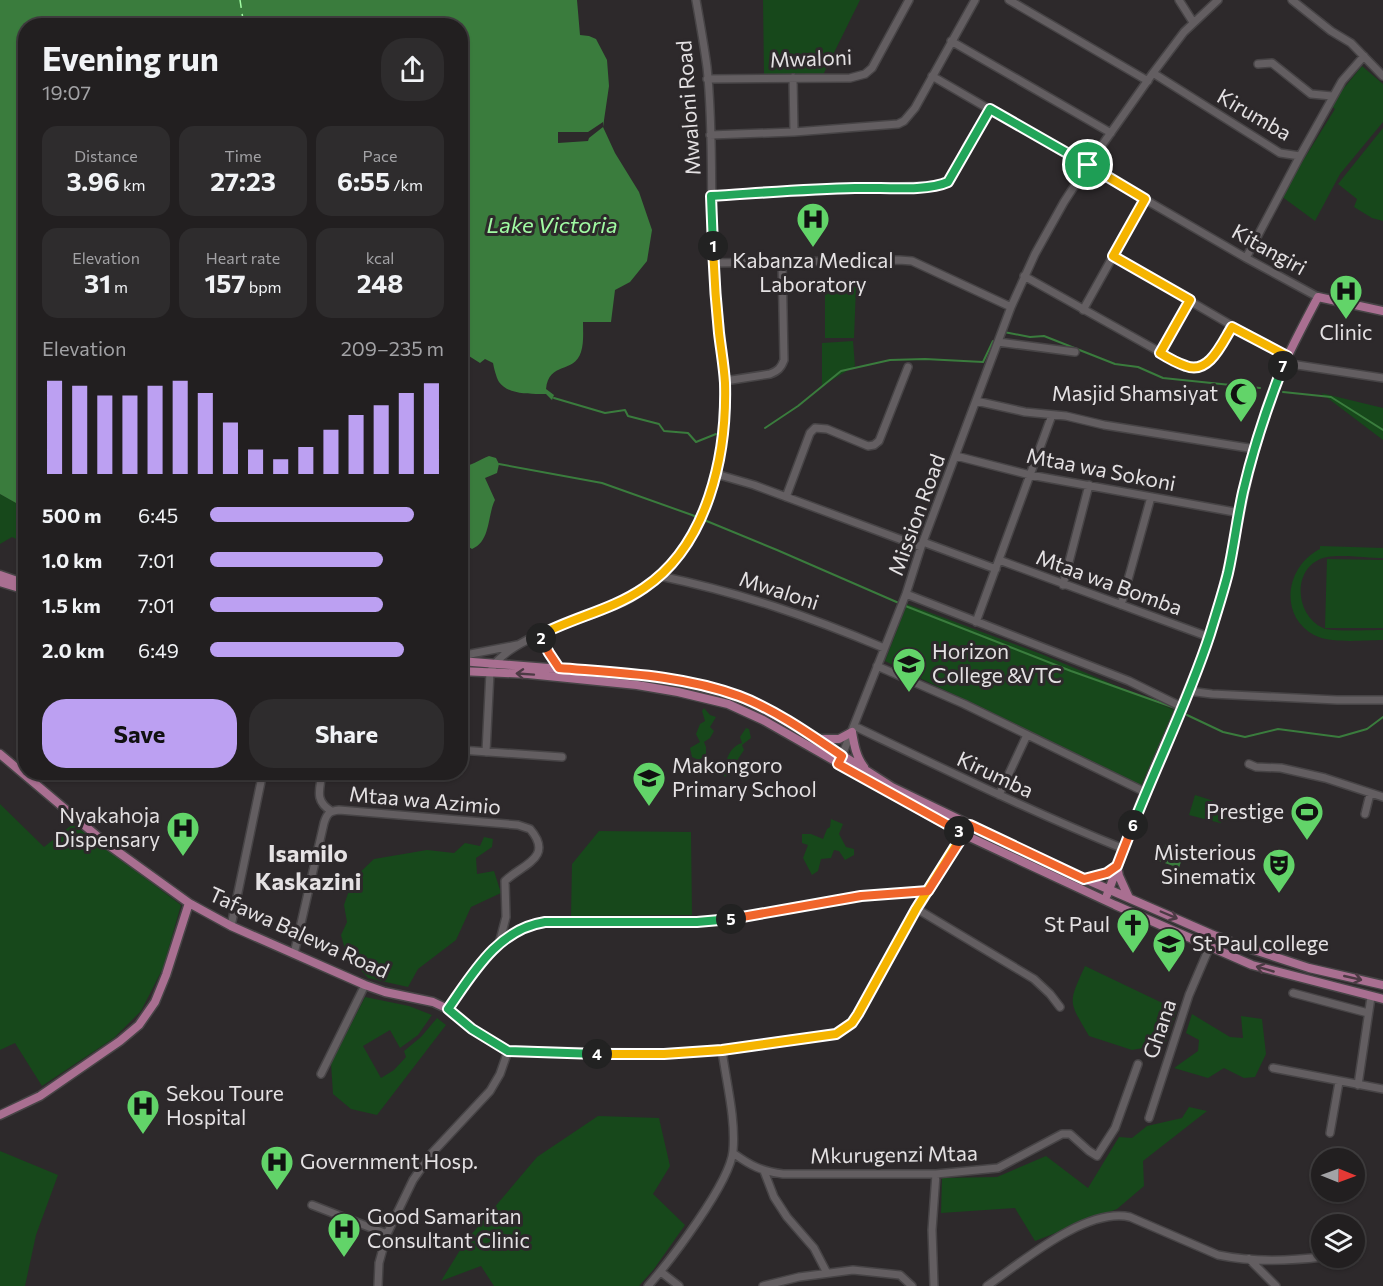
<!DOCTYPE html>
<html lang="en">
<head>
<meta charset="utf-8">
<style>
	:root { --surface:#221f20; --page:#2e2c2d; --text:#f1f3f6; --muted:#a2a2a5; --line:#3f3d3e; --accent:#bca0f2 }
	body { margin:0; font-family:Commissioner,sans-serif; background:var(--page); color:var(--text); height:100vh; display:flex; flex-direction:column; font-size:22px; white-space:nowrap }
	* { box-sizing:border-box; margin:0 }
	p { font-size:20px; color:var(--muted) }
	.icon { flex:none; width:33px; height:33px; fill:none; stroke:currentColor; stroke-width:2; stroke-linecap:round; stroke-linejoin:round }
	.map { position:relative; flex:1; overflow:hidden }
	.side { position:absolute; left:18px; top:18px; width:450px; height:762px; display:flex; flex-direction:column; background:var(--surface); border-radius:24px; box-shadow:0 2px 4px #0004,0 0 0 2px var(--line) }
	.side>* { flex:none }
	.needle { width:39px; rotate:91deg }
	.fabs { position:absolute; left:1311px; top:1148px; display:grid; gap:12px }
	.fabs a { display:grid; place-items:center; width:54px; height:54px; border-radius:50%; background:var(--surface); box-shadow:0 2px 4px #0004,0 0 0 2px var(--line); font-size:30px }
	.pin { position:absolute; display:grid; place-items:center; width:51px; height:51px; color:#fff; margin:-26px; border:3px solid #fff; border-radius:50%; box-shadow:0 2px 6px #0007 }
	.km { position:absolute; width:30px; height:30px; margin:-15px; border-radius:50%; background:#222; color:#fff; font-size:16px; line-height:30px; text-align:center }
	.round { display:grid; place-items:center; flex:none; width:63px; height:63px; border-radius:24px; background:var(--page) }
	.summary { display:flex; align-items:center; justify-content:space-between; height:102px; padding:0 24px }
	h1 { font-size:33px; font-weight:700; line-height:45px }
	.metrics { display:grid; grid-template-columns:repeat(3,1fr); gap:9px; height:102px; padding:6px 24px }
	.metrics div { display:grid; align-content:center; border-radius:15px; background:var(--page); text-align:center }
	.metrics b { font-size:26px; font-weight:700 }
	.metrics small { font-size:16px; font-weight:400 }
	.metrics p { font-size:16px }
	.chart { height:168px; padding:12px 24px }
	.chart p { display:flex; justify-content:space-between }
	.chart svg { width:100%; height:108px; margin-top:6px; stroke:var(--accent); stroke-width:6 }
	.button { display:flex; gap:12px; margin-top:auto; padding:12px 24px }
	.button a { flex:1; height:69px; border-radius:24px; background:var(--accent); color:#111; font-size:24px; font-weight:700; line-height:69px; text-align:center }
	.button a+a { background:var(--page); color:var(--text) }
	ul { padding:0 24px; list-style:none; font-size:20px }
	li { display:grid; grid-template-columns:96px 72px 1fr; align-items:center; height:45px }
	li i { height:15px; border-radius:8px; background:var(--accent) }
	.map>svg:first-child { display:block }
</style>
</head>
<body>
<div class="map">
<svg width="1383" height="1286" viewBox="0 0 1383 1286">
	<rect width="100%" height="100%" fill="#2d292b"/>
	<path fill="#17481b" d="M763,0H860L823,75L764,74Z
		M1362,66L1383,84V122L1340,174L1315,221L1281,196L1335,109L1330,105Z
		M1383,128V221L1372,218L1354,207L1357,199L1338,184Z
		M825,286L856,287L854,338H825Z
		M853,341L855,366L822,386V343Z
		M1321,393L1383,408V440Z
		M0,494L16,503L17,508L20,511H25V543L12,537L0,544Z
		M1320,546L1383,548V558C1367,558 1343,554 1327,557C1292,564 1293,614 1323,628C1332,632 1370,630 1383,630V640C1364,640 1331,644 1314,635C1278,615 1286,566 1320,549Z
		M1327,559L1383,560V628H1325Z
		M907,604L1041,654L1174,710L1141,786L885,661Z
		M704,708L710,715L716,717L710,727L714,731L710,738L704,742L706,747V754L699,760L692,757L690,748L700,742L696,734L700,724L705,721L702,711Z
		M746,728L749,729L751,738L742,745L744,750L736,762L729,767L730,772L725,777L720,769L726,765C727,755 732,746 742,743L740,737Z
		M1195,795L1217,802L1214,813L1230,817L1220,823L1189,815Z
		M0,804L44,847L73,824L181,905L163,968L141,1011L114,1038L42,1086L15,1043L0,1050Z
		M831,819L843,824L839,834L846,847L854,849V855L845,860L839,851L834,850L831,858L821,859L818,871L812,875L803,858L808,845L802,843V834H811L823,839L827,829L830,827Z
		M599,831L691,832L692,915L571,916L572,864Z
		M484,837L493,839L492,847L476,858L477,874L494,871L501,893L471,907L456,940L418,969L408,987L368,978L346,953L341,935L347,922L344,905L353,879L374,859L427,850L454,853L465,843L480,846Z
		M1085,966L1177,1010L1165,1044L1132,1050L1089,1036C1068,1000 1068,1004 1085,966Z
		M365,997L409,1006L432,1015L418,1035L400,1048L390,1030L363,1046L381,1078L394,1070L406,1057L404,1051L421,1037L437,1018L446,1025L377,1115L351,1109L333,1094L331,1063Z
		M1192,1014L1230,1037L1243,1038L1241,1016L1262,1019L1266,1054L1255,1077L1244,1078L1224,1068L1208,1078L1174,1068L1198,1051L1199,1040L1186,1033Z
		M1189,1107L1207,1111L1143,1161L1144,1186L1117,1209L1035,1241L1015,1208L941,1213L942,1178L997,1177L1046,1156L1088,1188L1119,1137L1132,1138L1147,1126L1182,1118Z
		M598,1116L659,1118L670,1166L653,1194L685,1225L654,1269L639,1286H494L481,1266L441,1281L465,1242L537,1157Z
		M0,1151L58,1175L36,1235L25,1286H0Z"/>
	<path fill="#3a7c3d" d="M0,0H577L580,35L589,36L596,39L607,60L609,86L603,127L615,153L639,192L652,230L647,261L630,282L615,290L611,322H583C583,331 584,343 581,352C574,374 549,361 546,389L554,395L552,400L546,394C532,394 508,395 499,382C496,377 494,368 493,363L485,359L480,363L461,351L460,26H26L25,511H18L16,503L0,494Z
		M489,456L496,458L499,464L497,473L485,478L495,500C487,516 491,541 472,549L461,542L460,467C471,466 479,460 489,456Z
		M1166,844L1185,849L1179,868L1159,861Z"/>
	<path fill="#2d292b" d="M603,122V127L589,138L588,141L558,143V132H588Z"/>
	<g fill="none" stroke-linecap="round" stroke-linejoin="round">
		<path stroke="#3a7c3d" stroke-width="2" d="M1004,332L1030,337L1044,336L1115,364L1138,367L1163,378L1260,388
			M1283,392L1331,397L1383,430
			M554,398L605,413L625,410L628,416L659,424L664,431L688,433L696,442L716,434
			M765,428L798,406L841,371L890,360L925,359L983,362L993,341
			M499,464L602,483L692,515L777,550L908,607L1071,671L1175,708
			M1187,715L1223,732L1245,737L1278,729L1339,737L1367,729L1383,717"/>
		<path stroke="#a1fba3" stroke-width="1.5" stroke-dasharray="8 6" stroke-linecap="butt" d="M240,0L244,26
			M460,497L467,501"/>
		<defs>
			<path id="minor" d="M1009,0L1148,81
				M1179,0L1193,22
				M1292,0L1331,31L1351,43L1383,76
				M951,41L1111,133
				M1258,64L1272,63L1311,94L1332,96
				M1153,73L1280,153L1300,156L1342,81L1364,56
				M932,76L1246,258L1318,297
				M793,78L794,132
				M707,79L850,78L865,74L872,68L909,0
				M710,135L794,132L898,124L904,121L915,108L975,0
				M711,196L941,185L948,182L953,175L967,146L990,109
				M1113,256C1171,289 1228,325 1287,356
				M1246,258L1300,156
				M713,263L899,260L912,261L1011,307
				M1024,276L1185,366C1210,372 1221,345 1232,327
				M1083,310L1145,199
				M998,342L1075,352
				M1160,353L1190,300
				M1284,363L1383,378
				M725,381L770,374C778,371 781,368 784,360L782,261
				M976,401L1025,412L1066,416L1104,425L1255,449
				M956,456L1030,475L1240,513
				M716,474L754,485L921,547
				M786,497L810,433L815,428L827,429L868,446L874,445L879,441L908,367
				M923,542L996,569
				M999,560L1209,637
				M660,576C741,593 808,616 884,648
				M1063,585L1089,485
				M906,594L1129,681L1182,707
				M1121,605L1151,497
				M976,622L1052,415
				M540,635L549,653L559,668
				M460,656L517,645
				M877,666L964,704L1145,792
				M1188,691L1212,694L1337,700H1383
				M854,726C944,769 1032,812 1124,849
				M460,750L562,757
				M486,752L490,672C506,635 595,618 629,599C638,594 647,587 654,580C710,533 728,450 725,381C723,341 715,302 713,263C710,198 714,132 707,67C704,45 700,22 696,0
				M841,758L906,594L921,547L1011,307L1035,254L1064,202L1088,165L1153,73L1184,32L1218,0
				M1249,764L1256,767L1281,768L1325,778L1383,797
				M322,772C320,790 314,800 331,811
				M999,795L1027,735
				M1365,814L1370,794
				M917,909L1034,979L1050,994L1060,1007
				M231,926L263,772
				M294,954L324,823C327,813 330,811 339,810L518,825L530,829C555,858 521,865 505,881L506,917L499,944
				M1293,993L1368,1013
				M448,1009C473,972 498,930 545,922H697L730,919L861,896L928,891
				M1273,1068L1383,1089
				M321,1074L365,985
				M1358,1085L1371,997
				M1149,1118L1189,995L1207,953
				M1330,1133L1339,1082
				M733,1153C751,1166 761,1171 783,1174H936L998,1168L1062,1134H1070L1089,1151L1097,1156L1115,1128L1138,1064
				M764,1171L774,1197L787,1217L814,1248L827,1273
				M312,1205L387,1234
				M1249,1259L1276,1286
				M661,1272L679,1286
				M378,1286L379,1263L387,1234L413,1180L432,1153L490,1091L500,1074L508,1051
				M648,1286C670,1261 730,1183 733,1151C736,1119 726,1081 722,1050
				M763,1286L799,1277L853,1270L900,1275L912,1286
				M934,1286L932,1230L936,1174
				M987,1286C1022,1262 1086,1207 1130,1217L1218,1255C1251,1262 1288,1261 1322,1257"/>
			<path id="major" d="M0,575L26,584
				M0,582L26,590
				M460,661L649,676L670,679L740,696L817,739L892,787L1062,869L1211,934L1239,945L1309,968L1383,985
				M460,671L528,674L637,685L678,692L728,704L763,720L963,834L1115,905L1252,965L1383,999
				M820,739H839L852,732C854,744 856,757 864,767
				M0,754L103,841L189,903L231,926L365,985L385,992L433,1002L448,1009L472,1029L508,1051L664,1054L722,1050L836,1034L852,1023L858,1014L917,909L970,825
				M1084,879L1107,873L1117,866L1119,876L1129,898
				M1107,895C1120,861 1131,826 1145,792C1165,740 1191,690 1209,637C1234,564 1241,486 1265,413C1278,372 1298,335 1318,297L1383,311
				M0,1115L40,1096L120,1041L139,1025L155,1002L166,975L189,903"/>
		</defs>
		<use href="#minor" stroke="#474446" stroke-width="10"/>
		<use href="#major" stroke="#474446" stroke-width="11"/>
		<use href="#minor" stroke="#635e61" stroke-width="7"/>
		<use href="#major" stroke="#a96f91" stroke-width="8"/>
	</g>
	<defs><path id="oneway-shaft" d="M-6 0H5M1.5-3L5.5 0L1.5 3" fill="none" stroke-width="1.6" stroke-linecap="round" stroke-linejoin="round" transform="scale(1.5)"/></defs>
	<g stroke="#4c3a44">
		<use href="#oneway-shaft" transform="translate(525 674) rotate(-176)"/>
		<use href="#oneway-shaft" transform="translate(1169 915) rotate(23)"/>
		<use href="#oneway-shaft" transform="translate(1265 969) rotate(-164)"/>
		<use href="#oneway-shaft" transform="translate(1353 978) rotate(13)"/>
	</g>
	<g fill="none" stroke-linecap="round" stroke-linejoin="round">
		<defs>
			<path id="split-1" d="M713,246L711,196C759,193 807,189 855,188C881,187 926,192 948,182L990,109L1088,165"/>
			<path id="split-2" d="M541,638L540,635C574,617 612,610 644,588C708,545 727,455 725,383C724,366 721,350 719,333C716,304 714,275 713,246"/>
			<path id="split-3" d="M541,638L549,653L559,668C619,673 682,675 739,696C774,709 811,735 842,756L838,764L959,831"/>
			<path id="split-4" d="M597,1054H664L722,1050L836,1034L852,1023L858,1014L916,909L963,834L959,831"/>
			<path id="split-5" d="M597,1054L508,1051L472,1029L448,1009C473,973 498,929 545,922H697L731,919"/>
			<path id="split-6" d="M731,919L861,896L928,891L970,825L1084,879L1107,873L1117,866L1133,825"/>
			<path id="split-7" d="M1133,825C1158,761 1189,699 1210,634C1216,614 1223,593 1228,573C1234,546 1237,519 1243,492C1253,449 1267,407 1283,366"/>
			<path id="split-8" d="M1088,165L1145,199L1113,256L1190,300L1160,353C1168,358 1177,363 1186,366C1209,375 1222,343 1232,327L1287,356L1283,366"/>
		</defs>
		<use href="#split-1" stroke="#fff" stroke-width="12"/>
		<use href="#split-2" stroke="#fff" stroke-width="12"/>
		<use href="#split-3" stroke="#fff" stroke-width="12"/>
		<use href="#split-4" stroke="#fff" stroke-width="12"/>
		<use href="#split-5" stroke="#fff" stroke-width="12"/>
		<use href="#split-6" stroke="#fff" stroke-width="12"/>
		<use href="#split-7" stroke="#fff" stroke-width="12"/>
		<use href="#split-8" stroke="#fff" stroke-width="12"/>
		<use href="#split-1" stroke="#22a559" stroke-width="8"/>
		<use href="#split-2" stroke="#f5b400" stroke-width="8"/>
		<use href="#split-3" stroke="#f0652b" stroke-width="8"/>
		<use href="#split-4" stroke="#f5b400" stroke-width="8"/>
		<use href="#split-5" stroke="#22a559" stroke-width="8"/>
		<use href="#split-6" stroke="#f0652b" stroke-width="8"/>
		<use href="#split-7" stroke="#22a559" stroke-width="8"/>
		<use href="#split-8" stroke="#f5b400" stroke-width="8"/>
	</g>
	<defs>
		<symbol id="hospital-pin" viewBox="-11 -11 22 30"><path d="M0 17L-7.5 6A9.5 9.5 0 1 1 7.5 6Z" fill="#62d469" stroke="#2d292b"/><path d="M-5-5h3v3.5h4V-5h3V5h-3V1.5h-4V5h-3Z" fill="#111"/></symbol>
		<symbol id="mosque-pin" viewBox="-11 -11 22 30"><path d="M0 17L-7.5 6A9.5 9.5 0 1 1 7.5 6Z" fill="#62d469" stroke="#2d292b"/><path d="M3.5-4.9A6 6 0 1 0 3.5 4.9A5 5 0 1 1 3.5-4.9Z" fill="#111"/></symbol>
		<symbol id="university-pin" viewBox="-11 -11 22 30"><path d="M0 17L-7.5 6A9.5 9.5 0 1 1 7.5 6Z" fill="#62d469" stroke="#2d292b"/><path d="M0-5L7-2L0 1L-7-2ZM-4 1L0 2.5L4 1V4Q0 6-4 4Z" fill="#111"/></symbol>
		<symbol id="school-pin" viewBox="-11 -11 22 30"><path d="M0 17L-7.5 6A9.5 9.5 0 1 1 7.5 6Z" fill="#62d469" stroke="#2d292b"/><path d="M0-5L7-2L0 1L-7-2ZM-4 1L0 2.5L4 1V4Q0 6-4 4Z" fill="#111"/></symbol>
		<symbol id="stadium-pin" viewBox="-11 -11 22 30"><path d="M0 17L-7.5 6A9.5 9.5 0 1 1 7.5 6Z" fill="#62d469" stroke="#2d292b"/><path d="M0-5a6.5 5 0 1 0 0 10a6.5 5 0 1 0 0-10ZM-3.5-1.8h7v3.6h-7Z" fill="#111"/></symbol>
		<symbol id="theatre-pin" viewBox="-11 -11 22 30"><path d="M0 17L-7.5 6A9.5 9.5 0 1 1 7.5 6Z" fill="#62d469" stroke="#2d292b"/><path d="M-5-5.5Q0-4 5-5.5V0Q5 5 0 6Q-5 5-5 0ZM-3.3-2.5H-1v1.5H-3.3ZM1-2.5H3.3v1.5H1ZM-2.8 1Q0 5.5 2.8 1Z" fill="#111"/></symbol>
		<symbol id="church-pin" viewBox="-11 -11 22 30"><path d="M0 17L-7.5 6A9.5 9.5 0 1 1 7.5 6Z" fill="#62d469" stroke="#2d292b"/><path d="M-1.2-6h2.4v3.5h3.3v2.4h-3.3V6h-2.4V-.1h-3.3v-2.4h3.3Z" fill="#111"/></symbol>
	</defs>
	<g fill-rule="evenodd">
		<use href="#hospital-pin" x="794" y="200" width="38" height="52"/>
		<use href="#hospital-pin" x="1327" y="272" width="38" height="52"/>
		<use href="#mosque-pin" x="1222" y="375" width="38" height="52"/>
		<use href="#university-pin" x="890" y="645" width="38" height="52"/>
		<use href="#school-pin" x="630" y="759" width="38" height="52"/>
		<use href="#stadium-pin" x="1288" y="793" width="38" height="52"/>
		<use href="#hospital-pin" x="164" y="809" width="38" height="52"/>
		<use href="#theatre-pin" x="1260" y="846" width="38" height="52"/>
		<use href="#church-pin" x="1114" y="906" width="38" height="52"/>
		<use href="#university-pin" x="1150" y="925" width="38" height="52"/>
		<use href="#hospital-pin" x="124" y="1087" width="38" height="52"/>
		<use href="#hospital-pin" x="258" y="1143" width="38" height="52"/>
		<use href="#hospital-pin" x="325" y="1210" width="38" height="52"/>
	</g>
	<g text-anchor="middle" stroke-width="6" stroke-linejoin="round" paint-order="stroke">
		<g font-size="21" fill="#e4e1e3" stroke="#2d292b">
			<text transform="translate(811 59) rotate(-2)" y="7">Mwaloni</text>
			<text transform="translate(689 108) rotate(-94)" y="7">Mwaloni Road</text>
			<text transform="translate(1254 115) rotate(30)" y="7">Kirumba</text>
			<text transform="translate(1269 250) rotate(29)" y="7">Kitangiri</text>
			<text transform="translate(1101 470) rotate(11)" y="7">Mtaa wa Sokoni</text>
			<text transform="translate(917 515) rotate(-70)" y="7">Mission Road</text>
			<text transform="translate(1109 583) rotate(20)" y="7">Mtaa wa Bomba</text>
			<text transform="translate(779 591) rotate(18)" y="7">Mwaloni</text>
			<text transform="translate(995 775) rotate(25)" y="7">Kirumba</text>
			<text transform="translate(425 801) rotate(5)" y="7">Mtaa wa Azimio</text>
			<text transform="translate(299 933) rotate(24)" y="7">Tafawa Balewa Road</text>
			<text transform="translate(1160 1029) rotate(-71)" y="7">Ghana</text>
			<text transform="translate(894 1155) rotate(-1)" y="7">Mkurugenzi Mtaa</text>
		</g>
		<g font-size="21" fill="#e4e1e3" stroke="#2d292b" text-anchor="start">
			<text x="813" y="268" text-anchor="middle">Kabanza Medical<tspan x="813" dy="24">Laboratory</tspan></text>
			<text x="1346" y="340" text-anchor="middle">Clinic</text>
			<text x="1218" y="401" text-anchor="end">Masjid Shamsiyat</text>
			<text x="932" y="659">Horizon<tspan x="932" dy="24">College &amp;VTC</tspan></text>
			<text x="672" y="773">Makongoro<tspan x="672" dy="24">Primary School</tspan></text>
			<text x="1284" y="819" text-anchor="end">Prestige</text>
			<text x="160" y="823" text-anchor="end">Nyakahoja<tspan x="160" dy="24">Dispensary</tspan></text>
			<text x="1256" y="860" text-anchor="end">Misterious<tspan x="1256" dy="24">Sinematix</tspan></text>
			<text x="1110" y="932" text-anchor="end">St Paul</text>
			<text x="1192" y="951">St Paul college</text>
			<text x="166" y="1101">Sekou Toure<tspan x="166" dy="24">Hospital</tspan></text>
			<text x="300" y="1169">Government Hosp.</text>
			<text x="367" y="1224">Good Samaritan<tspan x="367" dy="24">Consultant Clinic</tspan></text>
		</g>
		<g font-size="22" font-style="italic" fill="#a1fba3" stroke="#2d292b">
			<text x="552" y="233">Lake Victoria</text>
		</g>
		<g font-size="24" font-weight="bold" fill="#e4e1e3" stroke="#2d292b">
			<text x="308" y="862">Isamilo<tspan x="308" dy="28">Kaskazini</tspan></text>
		</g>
	</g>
</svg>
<div class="fabs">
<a><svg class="needle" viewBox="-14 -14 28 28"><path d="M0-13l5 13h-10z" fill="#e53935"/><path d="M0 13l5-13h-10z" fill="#a2a2a5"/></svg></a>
<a><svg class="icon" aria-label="layers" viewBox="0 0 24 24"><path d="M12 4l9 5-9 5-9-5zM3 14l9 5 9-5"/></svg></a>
</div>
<div class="pin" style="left:1088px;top:165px;background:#1e9e55"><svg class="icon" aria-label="arrive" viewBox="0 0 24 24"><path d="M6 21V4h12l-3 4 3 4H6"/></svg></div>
<b class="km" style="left:713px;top:246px">1</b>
<b class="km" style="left:541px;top:638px">2</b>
<b class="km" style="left:959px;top:831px">3</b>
<b class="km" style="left:597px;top:1054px">4</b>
<b class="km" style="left:731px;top:919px">5</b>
<b class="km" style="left:1133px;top:825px">6</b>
<b class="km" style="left:1283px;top:366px">7</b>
<section class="side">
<div class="summary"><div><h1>Evening run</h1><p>19:07</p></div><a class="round"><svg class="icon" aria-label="share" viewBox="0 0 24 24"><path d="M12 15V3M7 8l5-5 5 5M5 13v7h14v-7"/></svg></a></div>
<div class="metrics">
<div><p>Distance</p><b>3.96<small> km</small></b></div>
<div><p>Time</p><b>27:23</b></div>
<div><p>Pace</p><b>6:55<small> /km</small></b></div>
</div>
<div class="metrics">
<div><p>Elevation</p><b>31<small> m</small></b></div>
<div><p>Heart rate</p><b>157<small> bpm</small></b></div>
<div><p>kcal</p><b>248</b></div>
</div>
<div class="chart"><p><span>Elevation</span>209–235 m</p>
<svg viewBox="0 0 160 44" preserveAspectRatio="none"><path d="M5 44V6M15 44V8M25 44V12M35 44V12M45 44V8M55 44V6M65 44V11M75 44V23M85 44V34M95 44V38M105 44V33M115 44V26M125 44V20M135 44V16M145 44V11M155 44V7"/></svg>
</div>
<ul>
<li><b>500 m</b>6:45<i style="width:87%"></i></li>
<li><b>1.0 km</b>7:01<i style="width:74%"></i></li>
<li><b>1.5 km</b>7:01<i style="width:74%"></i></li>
<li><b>2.0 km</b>6:49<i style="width:83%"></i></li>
</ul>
<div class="button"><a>Save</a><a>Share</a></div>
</section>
</div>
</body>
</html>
